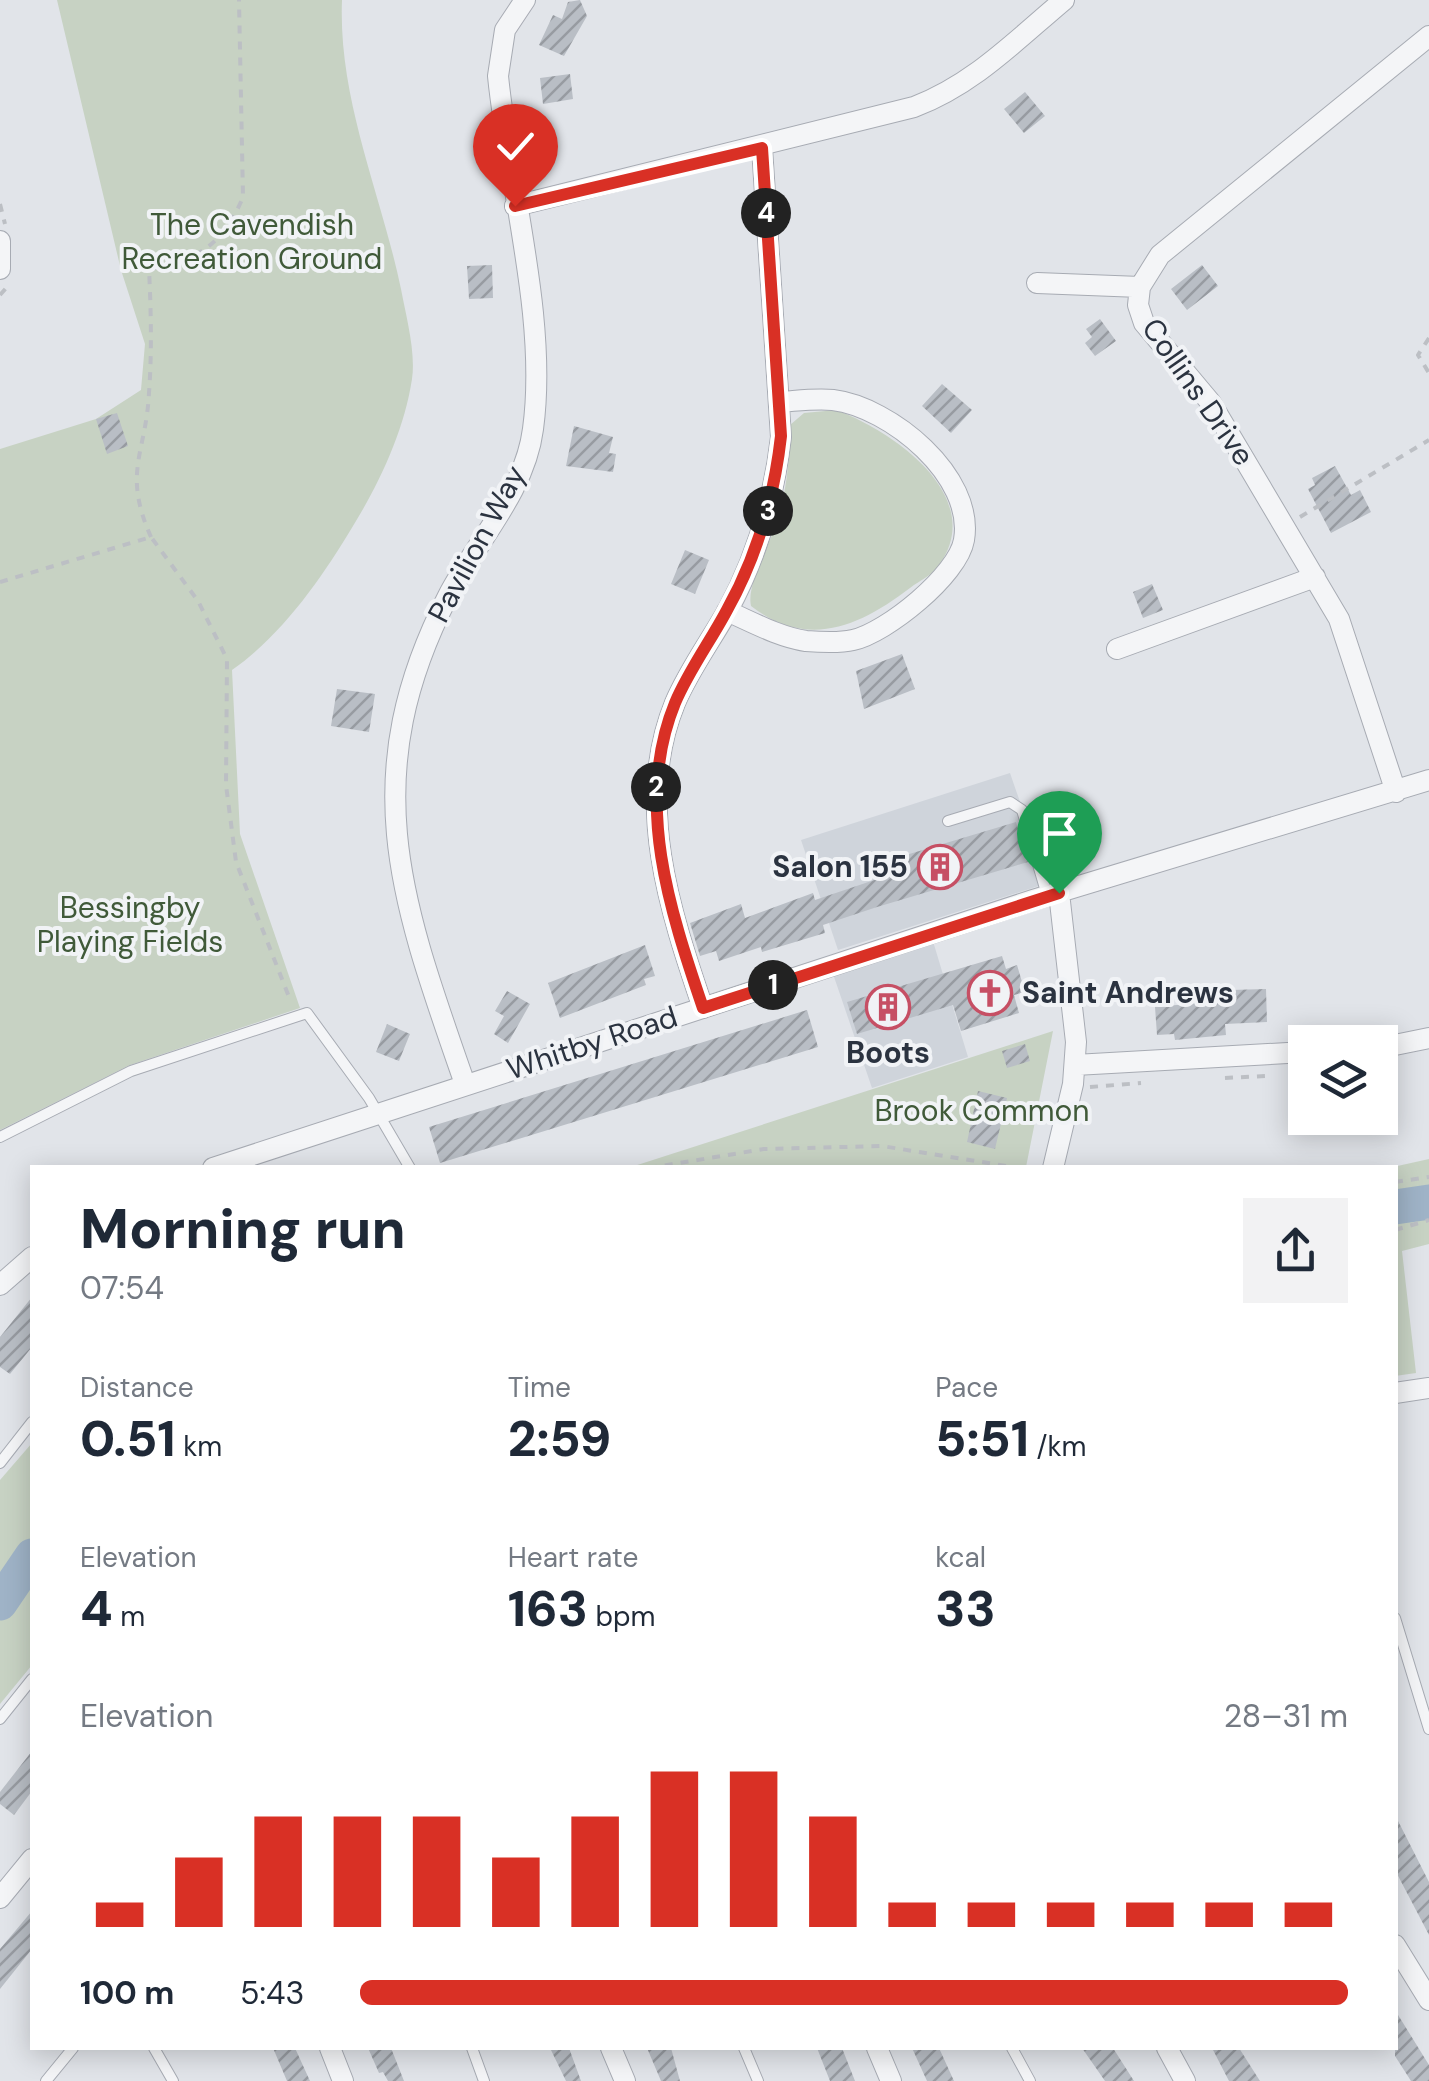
<!DOCTYPE html>
<html lang="en">
<head>
<meta charset="utf-8">
<style>
	:root { --surface:#fff; --page:#f2f2f3; --text:#1f2937; --muted:#747a83; --accent:#d93025 }
	body { margin:0; font-family:"DM Sans",sans-serif; background:var(--page); color:var(--text); height:100vh; display:flex; flex-direction:column; font-size:38px; white-space:nowrap }
	* { box-sizing:border-box; margin:0 }
	p { font-size:32px; color:var(--muted) }
	.icon { flex:none; width:55px; height:55px; fill:none; stroke:currentColor; stroke-width:2; stroke-linecap:round; stroke-linejoin:round }
	.map { position:relative; flex:1; overflow:hidden }
	.side { position:absolute; left:30px; top:1165px; width:1368px; height:885px; display:flex; flex-direction:column; background:var(--surface); border-radius:0px; box-shadow:0 5px 25px #0003 }
	.side>* { flex:none }
	.buttons { position:absolute; left:1288px; top:1025px; display:grid; gap:20px }
	.buttons a { display:grid; place-items:center; width:110px; height:110px; border-radius:0px; background:var(--surface); box-shadow:0 5px 25px #0003; font-size:50px }
	.pin { position:absolute; display:grid; place-items:center; width:85px; height:85px; color:#fff; margin:-102px -42px; border-radius:50% 50% 50% 0; rotate:-45deg; box-shadow:0 0 10px #0007 }
	.pin .icon { rotate:45deg }
	.km { position:absolute; width:50px; height:50px; margin:-25px; border-radius:50%; background:#222; color:#fff; font-size:28px; line-height:50px; text-align:center }
	.round { display:grid; place-items:center; flex:none; width:105px; height:105px; border-radius:0px; background:var(--page) }
	.head { display:flex; align-items:center; justify-content:space-between; height:170px; padding:0 50px }
	h1 { font-size:55px; font-weight:800; line-height:75px }
	.stats { display:grid; grid-template-columns:repeat(3,1fr); gap:15px; height:170px; padding:10px 50px }
	.stats div { display:grid; align-content:center }
	.stats b { font-size:50px; font-weight:800 }
	.stats small { font-size:28px; font-weight:400 }
	.stats p { font-size:28px }
	.chart { height:280px; padding:20px 50px }
	.chart p { display:flex; justify-content:space-between }
	.chart svg { width:100%; height:180px; margin-top:10px; stroke:var(--accent); stroke-width:6 }
	ul { padding:0 50px; list-style:none; font-size:32px }
	li { display:grid; grid-template-columns:160px 120px 1fr; align-items:center; height:75px }
	li i { height:25px; border-radius:12px; background:var(--accent) }
	.map>svg:first-child { display:block }
</style>
</head>
<body>
<div class="map">
<svg width="1429" height="2081" viewBox="0 0 1429 2081">
	<defs>
		<pattern id="building-hatch" width="6" height="6" patternUnits="userSpaceOnUse" patternTransform="scale(2.5)"><rect width="6" height="6" fill="#b9bec5"/><path d="M-1 1l2-2M0 6l6-6M5 7l2-2" fill="none" stroke="#979ba1"/></pattern>
	</defs>
	<rect width="100%" height="100%" fill="#e1e4e9"/>
	<path fill="#cfd4db" d="M1010,773L1048,883L838,950L801,840Z
		M932,938L968,1057L872,1088L831,968Z"/>
	<path fill="#c7d2c3" d="M57,0H342C338,100 381,193 401,289C406,316 416,352 412,379C404,431 380,482 353,526C321,579 283,634 232,670L240,834L300,1008L130,1065L0,1130V449L96,419L141,390L145,344L121,270Z
		M836,410C891,430 987,495 940,564C934,574 919,581 910,588C860,626 808,650 751,606C746,583 771,544 778,518C787,488 790,457 790,425L804,413Z
		M1053,1031L1026,1167L628,1168Z
		M1429,1159V1244L1402,1251L1416,1373L1395,1376L1393,1167Z
		M32,1443V1665L0,1704V1480Z"/>
	<g fill="none" stroke-linecap="round" stroke-linejoin="round">
		<path stroke="#9fb3c7" stroke-width="35" d="M1395,1207L1429,1202
			M0,1603L32,1556"/>
	</g>
	<path fill="url(#building-hatch)" d="M580,0L587,16L564,56L539,45L553,15L562,19L568,2Z
		M570,74L573,99L543,104L540,78Z
		M1025,92L1045,116L1024,133L1004,109Z
		M492,265L493,298L469,299L467,266Z
		M1202,265L1218,286L1187,310L1171,289Z
		M1100,319L1116,341L1095,356L1085,343L1092,337L1086,329Z
		M942,384L972,410L951,433L922,406Z
		M117,413L128,446L107,454L96,419Z
		M574,426L613,437L609,453L616,454L613,472L566,466Z
		M1335,466L1351,495L1360,490L1371,512L1331,533L1308,489L1315,485L1312,478Z
		M685,550L709,560L695,594L671,584Z
		M1152,584L1163,610L1143,618L1133,592Z
		M902,654L915,689L864,709L856,671Z
		M337,689L375,694L369,732L331,726Z
		M1016,822L1028,862L877,907L823,925L825,933L762,952L761,947L719,961L716,951L700,956L690,923L741,904L745,918L813,893L815,900L910,868L906,855Z
		M645,945L655,976L644,979L646,985L560,1018L548,983Z
		M1002,956L1006,969L1017,965L1025,992L1014,995L1019,1013L961,1031L953,1005L857,1034L847,1002Z
		M1266,989L1267,1022L1225,1024L1226,1035L1175,1040L1174,1034L1157,1035L1155,1007L1231,1000L1230,990Z
		M507,991L530,1004L508,1043L494,1034L504,1016L495,1011Z
		M807,1010L818,1047L440,1163L429,1127Z
		M387,1024L410,1034L399,1061L376,1052Z
		M1025,1044L1030,1061L1007,1068L1002,1051Z
		M978,1091L1007,1098L995,1149L967,1142Z
		M32,1297V1347L10,1374L0,1367V1337Z
		M32,1751V1791L14,1815L0,1804V1792Z
		M1395,1815L1429,1882V1935L1395,1870Z
		M32,1911V1949L0,1989V1949Z
		M1395,2010L1429,2065V2081H1411L1395,2056Z
		M273,2048H295L310,2081H287Z
		M368,2048H391L404,2081H388L383,2072L379,2073Z
		M550,2048H569L581,2081H566Z
		M647,2048H671L680,2081H661Z
		M817,2048H842L855,2081H830Z
		M912,2048H939L954,2081H927Z
		M1082,2048H1113L1134,2081H1105Z
		M1212,2048H1239L1260,2081H1229Z"/>
	<g fill="none" stroke-linecap="round" stroke-linejoin="round">
		<defs>
			<path id="lane" d="M948,821L1010,802L1022,810L1047,895
				M0,1137L131,1071L307,1013L369,1098L410,1168
				M0,1463L32,1422
				M1395,1618L1429,1729
				M0,1719L32,1679
				M154,2048L173,2081
				M472,2048L484,2081
				M744,2048L758,2081
				M1012,2048L1030,2081
				M46,2081L73,2048"/>
			<path id="street" d="M515,206L914,107C974,84 1015,41 1064,0
				M0,241V269
				M1037,283L1140,287
				M727,611C752,622 779,637 806,641C819,642 840,643 853,640C886,633 958,575 964,540C975,476 890,407 833,400C816,398 796,401 779,402
				M1117,649L1315,577
				M1396,792L1339,619L1211,403L1144,323L1138,305L1140,287L1160,255L1429,36
				M703,1008C670,911 634,803 675,703C689,670 710,642 728,610C757,556 774,498 781,437L762,148
				M1380,1048L1429,1038
				M1075,1065L1305,1052
				M465,1084C402,903 354,779 448,596C476,542 525,492 533,429C548,320 509,187 498,76L505,30L525,0
				M213,1168L1033,900L1429,780
				M1053,1168L1073,1084L1076,1042L1059,893
				M0,1285L32,1257
				M1395,1393L1429,1388
				M0,1898L32,1859
				M1395,1945L1429,2000
				M330,2048L343,2081
				M611,2048L625,2081
				M877,2048L891,2081
				M1167,2048L1185,2081"/>
		</defs>
		<use href="#lane" stroke="#a7abb3" stroke-width="12"/>
		<use href="#street" stroke="#a7abb3" stroke-width="22"/>
		<path stroke="#bcbfc4" stroke-width="4" stroke-dasharray="8 8" stroke-linecap="butt" d="M0,204L5,224
			M0,295L8,286
			M1429,338L1418,355L1429,373
			M1300,517L1429,440
			M151,537C122,472 146,454 149,393C152,352 151,310 149,269C197,262 224,243 243,197L239,0
			M0,582L151,537L198,601L227,659L226,785L236,862L291,1002
			M1322,1042L1362,1039
			M1225,1078L1265,1076
			M1090,1087L1141,1083
			M649,1168L764,1149L882,1146L1019,1168
			M1395,1182L1429,1177
			M1395,1230L1429,1220"/>
		<use href="#lane" stroke="#f4f5f7" stroke-width="10"/>
		<use href="#street" stroke="#f4f5f7" stroke-width="20"/>
	</g>
	<g fill="none" stroke-linecap="round" stroke-linejoin="round">
		<defs>
			<path id="route" d="M515,206L762,148L781,436C774,498 757,556 727,610C710,642 689,670 675,703C634,803 670,911 703,1008L1059,893"/>
		</defs>
		<use href="#route" stroke="#fff" stroke-width="20"/>
		<use href="#route" stroke="#d93025" stroke-width="12"/>
	</g>
	<defs>
		<symbol id="building-ring" viewBox="-11 -11 22 22"><circle r="9.5" fill="#f1f3f6" stroke="#c64f64" stroke-width="1.5"/><path d="M-4-6H4V6H1V3H-1V6H-4ZM-2.5-4.3h1.7v1.8h-1.7ZM.8-4.3h1.7v1.8H.8ZM-2.5-1h1.7V.8h-1.7ZM.8-1h1.7V.8H.8Z" fill="#c64f64"/></symbol>
		<symbol id="church-ring" viewBox="-11 -11 22 22"><circle r="9.5" fill="#f1f3f6" stroke="#c64f64" stroke-width="1.5"/><path d="M-1.2-6h2.4v3.5h3.3v2.4h-3.3V6h-2.4V-.1h-3.3v-2.4h3.3Z" fill="#c64f64"/></symbol>
	</defs>
	<g fill-rule="evenodd">
		<use href="#building-ring" x="915" y="842" width="50" height="50"/>
		<use href="#church-ring" x="965" y="968" width="50" height="50"/>
		<use href="#building-ring" x="863" y="982" width="50" height="50"/>
	</g>
	<g text-anchor="middle" stroke-width="8" stroke-linejoin="round" paint-order="stroke">
		<g font-size="30" fill="#405a39" stroke="#f1f3f6">
			<text x="252" y="235">The Cavendish<tspan x="252" dy="34">Recreation Ground</tspan></text>
			<text x="130" y="918">Bessingby<tspan x="130" dy="34">Playing Fields</tspan></text>
			<text x="982" y="1121">Brook Common</text>
		</g>
		<g font-size="30" fill="#2b3340" stroke="#f1f3f6">
			<text transform="translate(1198 392) rotate(55)" y="10">Collins Drive</text>
			<text transform="translate(477 544) rotate(-62)" y="10">Pavilion Way</text>
			<text transform="translate(592 1043) rotate(-18)" y="10">Whitby Road</text>
		</g>
		<g font-size="30" font-weight="bold" fill="#2b3340" stroke="#f1f3f6" text-anchor="end">
			<text x="908" y="877">Salon 155</text>
			<text x="1022" y="1003" text-anchor="start">Saint Andrews</text>
			<text x="888" y="1063" text-anchor="middle">Boots</text>
		</g>
	</g>
</svg>
<div class="buttons">
<a><svg class="icon" aria-label="layers" viewBox="0 0 24 24"><path d="M12 4l9 5-9 5-9-5zM3 14l9 5 9-5"/></svg></a>
</div>
<div class="pin" style="left:1059px;top:893px;background:#1e9e55"><svg class="icon" aria-label="arrive" viewBox="0 0 24 24"><path d="M6 21V4h12l-3 4 3 4H6"/></svg></div>
<div class="pin" style="left:515px;top:206px;background:#d93025"><svg class="icon" aria-label="check" viewBox="0 0 24 24"><path d="M5 12l5 5 9-10"/></svg></div>
<b class="km" style="left:773px;top:985px">1</b>
<b class="km" style="left:656px;top:787px">2</b>
<b class="km" style="left:768px;top:511px">3</b>
<b class="km" style="left:766px;top:213px">4</b>
<section class="side">
<div class="head"><div><h1>Morning run</h1><p>07:54</p></div><a class="round"><svg class="icon" aria-label="share" viewBox="0 0 24 24"><path d="M12 15V3M7 8l5-5 5 5M5 13v7h14v-7"/></svg></a></div>
<div class="stats">
<div><p>Distance</p><b>0.51<small> km</small></b></div>
<div><p>Time</p><b>2:59</b></div>
<div><p>Pace</p><b>5:51<small> /km</small></b></div>
</div>
<div class="stats">
<div><p>Elevation</p><b>4<small> m</small></b></div>
<div><p>Heart rate</p><b>163<small> bpm</small></b></div>
<div><p>kcal</p><b>33</b></div>
</div>
<div class="chart"><p><span>Elevation</span>28–31 m</p>
<svg viewBox="0 0 160 44" preserveAspectRatio="none"><path d="M5 44V38M15 44V27M25 44V17M35 44V17M45 44V17M55 44V27M65 44V17M75 44V6M85 44V6M95 44V17M105 44V38M115 44V38M125 44V38M135 44V38M145 44V38M155 44V38"/></svg>
</div>
<ul>
<li><b>100 m</b>5:43<i style="width:100%"></i></li>
</ul>
</section>
</div>
</body>
</html>
